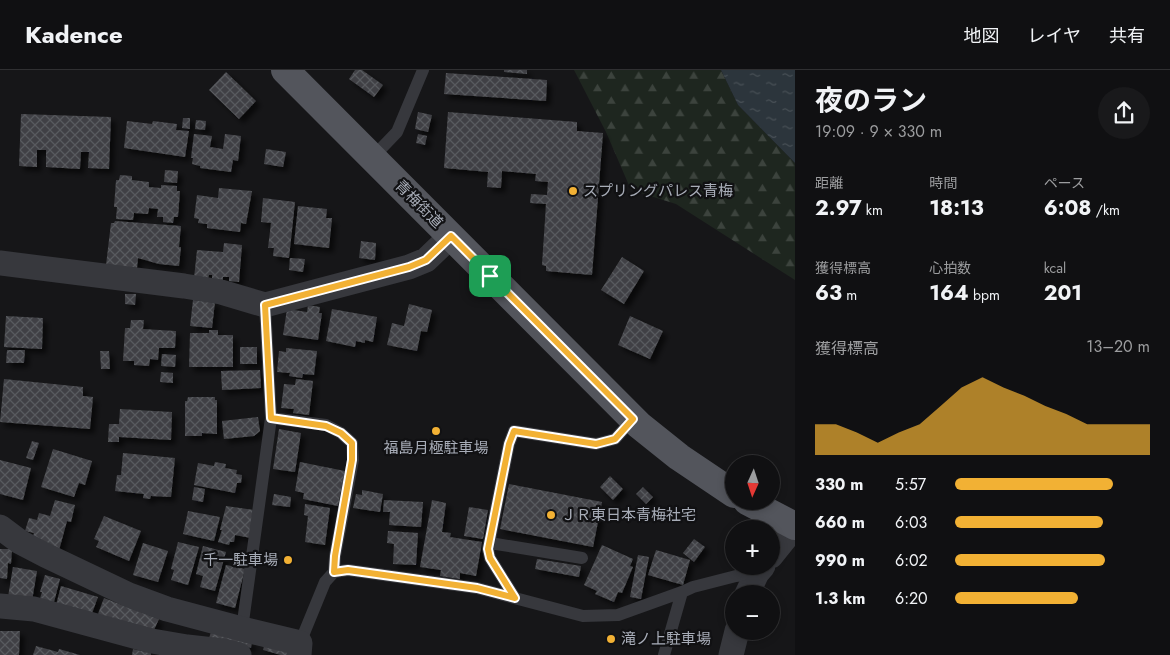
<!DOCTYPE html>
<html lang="ja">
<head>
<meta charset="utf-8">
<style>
	:root { --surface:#101012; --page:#19191b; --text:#f1f3f6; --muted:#9c9d9f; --line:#303032; --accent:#f2b134 }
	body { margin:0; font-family:Jost,"Noto Sans JP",sans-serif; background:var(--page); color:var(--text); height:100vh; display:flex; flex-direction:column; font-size:19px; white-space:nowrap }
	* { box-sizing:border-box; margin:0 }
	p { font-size:16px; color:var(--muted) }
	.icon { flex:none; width:28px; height:28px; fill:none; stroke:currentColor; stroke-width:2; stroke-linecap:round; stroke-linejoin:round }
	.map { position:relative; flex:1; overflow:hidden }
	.drawer { display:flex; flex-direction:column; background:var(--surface); width:375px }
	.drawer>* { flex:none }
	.needle { width:32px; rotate:183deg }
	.tools { position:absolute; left:725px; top:385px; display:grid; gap:10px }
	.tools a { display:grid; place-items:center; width:55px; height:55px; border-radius:50%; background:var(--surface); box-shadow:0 2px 8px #0003,0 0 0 1px var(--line); font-size:25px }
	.pin { position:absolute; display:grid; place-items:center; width:42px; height:42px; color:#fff; margin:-21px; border-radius:10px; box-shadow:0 2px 8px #0006 }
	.round { display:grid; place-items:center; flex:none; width:52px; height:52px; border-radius:26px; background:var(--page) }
	.summary { display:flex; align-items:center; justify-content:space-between; height:85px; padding:0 20px }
	h1 { font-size:28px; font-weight:700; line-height:38px }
	.figures { display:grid; grid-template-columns:repeat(3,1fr); gap:8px; height:85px; padding:5px 20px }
	.figures div { display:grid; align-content:center }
	.figures b { font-size:21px; font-weight:700 }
	.figures small { font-size:14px; font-weight:400 }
	.figures p { font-size:14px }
	.chart { height:140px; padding:10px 20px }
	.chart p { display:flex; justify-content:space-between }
	.chart svg { width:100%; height:90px; margin-top:5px; fill:var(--accent); opacity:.7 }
	ul { padding:0 20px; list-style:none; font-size:16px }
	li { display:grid; grid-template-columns:80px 60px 1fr; align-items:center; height:38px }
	li i { height:12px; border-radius:6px; background:var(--accent) }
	header { display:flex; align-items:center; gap:30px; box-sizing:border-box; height:70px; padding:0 25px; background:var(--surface); border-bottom:1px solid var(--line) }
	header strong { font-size:24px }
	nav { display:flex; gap:28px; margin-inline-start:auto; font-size:18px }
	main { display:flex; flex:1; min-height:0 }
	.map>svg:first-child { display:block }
</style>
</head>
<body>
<header>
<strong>Kadence</strong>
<nav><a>地図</a><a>レイヤ</a><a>共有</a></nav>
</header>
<main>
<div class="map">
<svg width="795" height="585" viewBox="0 0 795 585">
	<defs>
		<pattern id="forest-firs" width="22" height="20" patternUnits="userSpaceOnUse" patternTransform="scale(1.25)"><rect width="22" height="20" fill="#1e261f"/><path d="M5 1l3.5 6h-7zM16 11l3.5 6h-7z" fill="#3c433d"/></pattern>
		<pattern id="water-ripples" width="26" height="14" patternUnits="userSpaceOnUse" patternTransform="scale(1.25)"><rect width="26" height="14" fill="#2c353c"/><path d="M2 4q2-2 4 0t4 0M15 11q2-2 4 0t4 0" fill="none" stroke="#485056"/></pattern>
		<pattern id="building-cross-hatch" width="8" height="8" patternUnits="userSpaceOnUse" patternTransform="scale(1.25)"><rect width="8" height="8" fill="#404145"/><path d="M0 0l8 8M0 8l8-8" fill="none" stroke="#595a5e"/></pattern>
		<filter id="shadow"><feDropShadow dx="4.5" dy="4.5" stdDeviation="2.5" flood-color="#0009"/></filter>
	</defs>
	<rect width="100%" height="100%" fill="#161618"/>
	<path fill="url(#forest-firs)" d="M574,0H721L738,35L795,93V210L676,134L631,120L606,62Z"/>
	<path fill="url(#water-ripples)" d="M721,0H795V93L738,35Z"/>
	<path fill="url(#building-cross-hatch)" filter="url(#shadow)" d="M355,0H362L383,15L374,27L349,9Z
		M504,0H527V4L504,2Z
		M226,2L256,31L239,49L209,20Z
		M446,3L547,10L546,31L444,24Z
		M418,42L432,45L428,62L415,59Z
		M448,42L577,52V61L603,63L592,205L546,201V196L542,195L546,134L530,133L531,124L547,125L548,112L535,111L536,104L502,101L501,118L487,117L488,102L444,98Z
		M21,44L111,47L109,99L88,98L89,82H81L80,99L46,97V80H37V97L19,96Z
		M183,48H190V59L182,58Z
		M196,50L206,51L205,60L195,59Z
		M127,51L152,54L153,51L177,54L176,60L189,61L185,87L124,78Z
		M194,64L212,66L210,77L223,79L225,64L241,66L238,91L233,90L231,102L200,98V96L192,94L193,88H191Z
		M418,64L427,66L425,75L416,73Z
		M266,79L286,82L283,97L264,94Z
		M165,100L178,101L177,113L164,112Z
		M120,105L132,106V110L149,112V117L161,118V115L177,116V121H180L178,147H174L173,153L163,152V147H157L158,139L149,138L148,144L134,143L133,150L116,149L117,137H114L116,110H119Z
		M219,118L252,121L246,154L241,153L240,162L207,158V154L198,153L199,149L194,148L197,125L218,128Z
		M263,128L295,132L289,188L273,186L274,178H268L271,153L261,152Z
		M298,136L327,139L326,148H332L329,178L294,174Z
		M115,151L181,156L179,177H181L179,196L159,194L138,188L137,198L106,195L111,153H114Z
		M361,171L376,173L375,190L359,188Z
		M224,173L242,175L239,212L229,211V207H223V210L212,209V205H209L208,209L194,208L197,180L223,182Z
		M622,187L644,201L624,234L601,220Z
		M290,188L305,189L303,202L289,200Z
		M125,224H136L135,235L125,234Z
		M193,230L215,232L212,258L190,256Z
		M409,234L432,240L427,262L421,261L417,281L387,275L392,253L404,256Z
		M308,235L320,237L319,243H322L318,270L283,265L287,239L307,242Z
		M332,239L377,247L373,272L365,270V273L356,271L355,277L326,271Z
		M6,246L43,248L42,279L4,277Z
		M630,246L663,261L650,289L618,275Z
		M131,250H144L143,259L176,261L175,278H159L158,290L150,289L149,296L134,295V291H123L125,258H130Z
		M209,260H218V265H233V297H189L190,263H209Z
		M240,277H257V294H240Z
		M286,278L317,281L314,305L303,304L302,308L289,306L290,303L277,302L279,281L286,282Z
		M7,280H25L24,293H6Z
		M100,281H109L110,299H101Z
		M162,284L176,285L175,297L161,296Z
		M260,300L261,318L222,320L221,301Z
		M161,302L173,303V313L160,312Z
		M4,309L83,317V326L93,327L90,359L0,352Z
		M296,309L313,311L309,345L293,343L294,339L281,338L284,314L295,315Z
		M188,327H215V330H217V364L202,363V366H185V331H187Z
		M120,339L172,342L171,370L119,367V372H108L109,354H119Z
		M258,347L260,361L254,366L224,369L222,351Z
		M279,359L301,363L295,402L273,399Z
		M32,371L39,373L33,390L26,388Z
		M53,379L92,391L85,415L79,413L74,427L41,417Z
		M123,383L175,388L171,427L151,426L150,429L143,428L144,424L115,421L117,405H121Z
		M0,390L31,398L23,430L0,424Z
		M215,392L226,394L225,398L237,400L236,404L242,405L241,413H237L235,423L194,415L198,393L214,396Z
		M300,392L345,401L338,436L303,429L304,423L295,421Z
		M610,406L623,419L613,430L600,417Z
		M509,414L602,432L593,477L500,459Z
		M194,417L205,419L203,432L192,430Z
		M643,417L653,427L646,434L636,424Z
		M362,420L383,424L380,442L353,438L356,424L362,425Z
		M274,424L291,427L290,437L272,435Z
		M55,430L75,435L71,452L67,451L58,484L32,470L34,463L25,461L29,448L37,450L39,443L50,446Z
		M384,430L423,432L421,457L389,455L390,442H383Z
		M432,430L446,433L442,462L451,463L450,467L482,472L476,506L460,503V509L440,506L441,500L420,497Z
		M305,434L330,438L325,475L305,472L308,446L304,445Z
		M226,436L254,440L251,468L235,465L234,472H230L229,475L218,472L222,460H220Z
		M469,437L488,440L483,469L464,466Z
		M188,441L220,447L214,471L183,464Z
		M104,446L141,461L129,491L96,477L99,471L94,469Z
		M388,461L418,463L416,495L393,494L394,474L387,473Z
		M694,469L705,477L694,492L683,483Z
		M178,472L199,477L188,515L171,510L174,500L171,499Z
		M143,473L168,481L158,512L133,505Z
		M602,475L633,489L630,496L633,497L622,523L618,522L614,532L595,524L597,521L584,515Z
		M203,476L226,482L215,521L200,517L203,506L196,504Z
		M0,479H12L11,494L8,493L7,509L0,508Z
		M656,480L690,490L683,515L648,505Z
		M638,485L649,487L641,529L630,527Z
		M537,489L581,496L579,507L535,499Z
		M226,495L245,499L235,538L216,533Z
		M13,497L37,501L32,531L8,527Z
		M45,505L60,509L53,536L39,532L42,522H40Z
		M61,516L98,527L91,546L56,535Z
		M104,528L159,549L153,562L97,547Z
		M0,561H20L19,585H0Z
		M211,562L252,572L251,578L209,568Z
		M265,573L289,579L288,585H281L263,580Z
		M36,576L58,582L59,579L80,585H33Z
		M133,579L151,583V585H132Z"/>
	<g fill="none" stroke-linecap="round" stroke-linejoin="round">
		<path stroke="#37383d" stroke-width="12" d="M373,87L397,62L423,0
			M271,348L326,355L341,363L352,373L353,390L335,486L334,502L325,512L300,573
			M490,473L582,488
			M334,502L348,500L477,518L583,546L618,545L682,522L693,517L736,506L757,503
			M515,528L490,488L488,479L509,374L514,361L596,374L615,369L633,349
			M242,559L271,348L265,235
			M664,585L682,522"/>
		<path stroke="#37383d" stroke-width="25" d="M0,193L184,216L221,222L265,235L409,197L426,190L451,166
			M0,457L20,472L45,485L129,525L167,539L242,559L300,573L299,585
			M771,486L795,456
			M747,524L757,503L763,496
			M0,536L34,539L152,571L187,577L223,581L239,585
			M731,585L737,561"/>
		<path stroke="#53555c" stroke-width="28" d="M285,0L639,355L679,387L734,424
			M747,431L795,456"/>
	</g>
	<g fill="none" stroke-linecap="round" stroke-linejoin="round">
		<defs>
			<path id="route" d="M451,166L633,349L615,369L596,374L514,361L509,374L488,479L490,488L515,528L477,518L348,500L334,502L335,486L352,390V373L341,363L326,356L271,348L265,235L409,197L426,190Z"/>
		</defs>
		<use href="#route" stroke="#fff" stroke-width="10"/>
		<use href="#route" stroke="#f2b134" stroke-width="6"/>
	</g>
	<g fill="#f2b134" stroke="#111113" stroke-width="2">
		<circle cx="573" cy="121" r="5"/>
		<circle cx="436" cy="361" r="5"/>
		<circle cx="551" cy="445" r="5"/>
		<circle cx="288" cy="490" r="5"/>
		<circle cx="611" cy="569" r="5"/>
	</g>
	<g text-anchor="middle" stroke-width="4.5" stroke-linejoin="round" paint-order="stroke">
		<g font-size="15" fill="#a8adb8" stroke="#111113" text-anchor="start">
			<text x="583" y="126">スプリングパレス青梅</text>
			<text x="436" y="383" text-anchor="middle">福島月極駐車場</text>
			<text x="561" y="450">ＪＲ東日本青梅社宅</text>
			<text x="278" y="495" text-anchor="end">千一駐車場</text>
			<text x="621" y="574">滝ノ上駐車場</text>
		</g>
		<g font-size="15" fill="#a8adb8" stroke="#111113">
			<text transform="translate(419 134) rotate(45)" y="5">青梅街道</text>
		</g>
	</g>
</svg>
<div class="tools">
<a><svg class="needle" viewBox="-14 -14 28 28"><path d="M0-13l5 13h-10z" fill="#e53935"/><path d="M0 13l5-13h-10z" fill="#9c9d9f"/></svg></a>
<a>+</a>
<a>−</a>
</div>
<div class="pin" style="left:490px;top:206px;background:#1e9e55"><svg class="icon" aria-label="arrive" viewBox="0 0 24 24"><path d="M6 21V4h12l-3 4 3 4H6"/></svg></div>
</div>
<section class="drawer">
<div class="summary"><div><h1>夜のラン</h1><p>19:09 · 9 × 330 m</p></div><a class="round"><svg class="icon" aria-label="share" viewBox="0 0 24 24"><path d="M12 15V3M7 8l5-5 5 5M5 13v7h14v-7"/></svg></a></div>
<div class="figures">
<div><p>距離</p><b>2.97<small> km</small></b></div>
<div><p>時間</p><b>18:13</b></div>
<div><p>ペース</p><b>6:08<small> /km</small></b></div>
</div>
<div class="figures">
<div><p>獲得標高</p><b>63<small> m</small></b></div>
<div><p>心拍数</p><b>164<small> bpm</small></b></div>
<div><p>kcal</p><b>201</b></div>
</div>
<div class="chart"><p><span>獲得標高</span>13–20 m</p>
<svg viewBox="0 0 160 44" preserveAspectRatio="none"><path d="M0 44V29L10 29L20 33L30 38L40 33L50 29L60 20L70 11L80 6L90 11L100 15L110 20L120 24L130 29L140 29L150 29L160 29V44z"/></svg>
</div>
<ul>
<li><b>330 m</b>5:57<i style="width:81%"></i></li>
<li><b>660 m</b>6:03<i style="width:76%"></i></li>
<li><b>990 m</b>6:02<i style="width:77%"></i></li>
<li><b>1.3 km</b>6:20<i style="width:63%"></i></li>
</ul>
</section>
</main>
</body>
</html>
